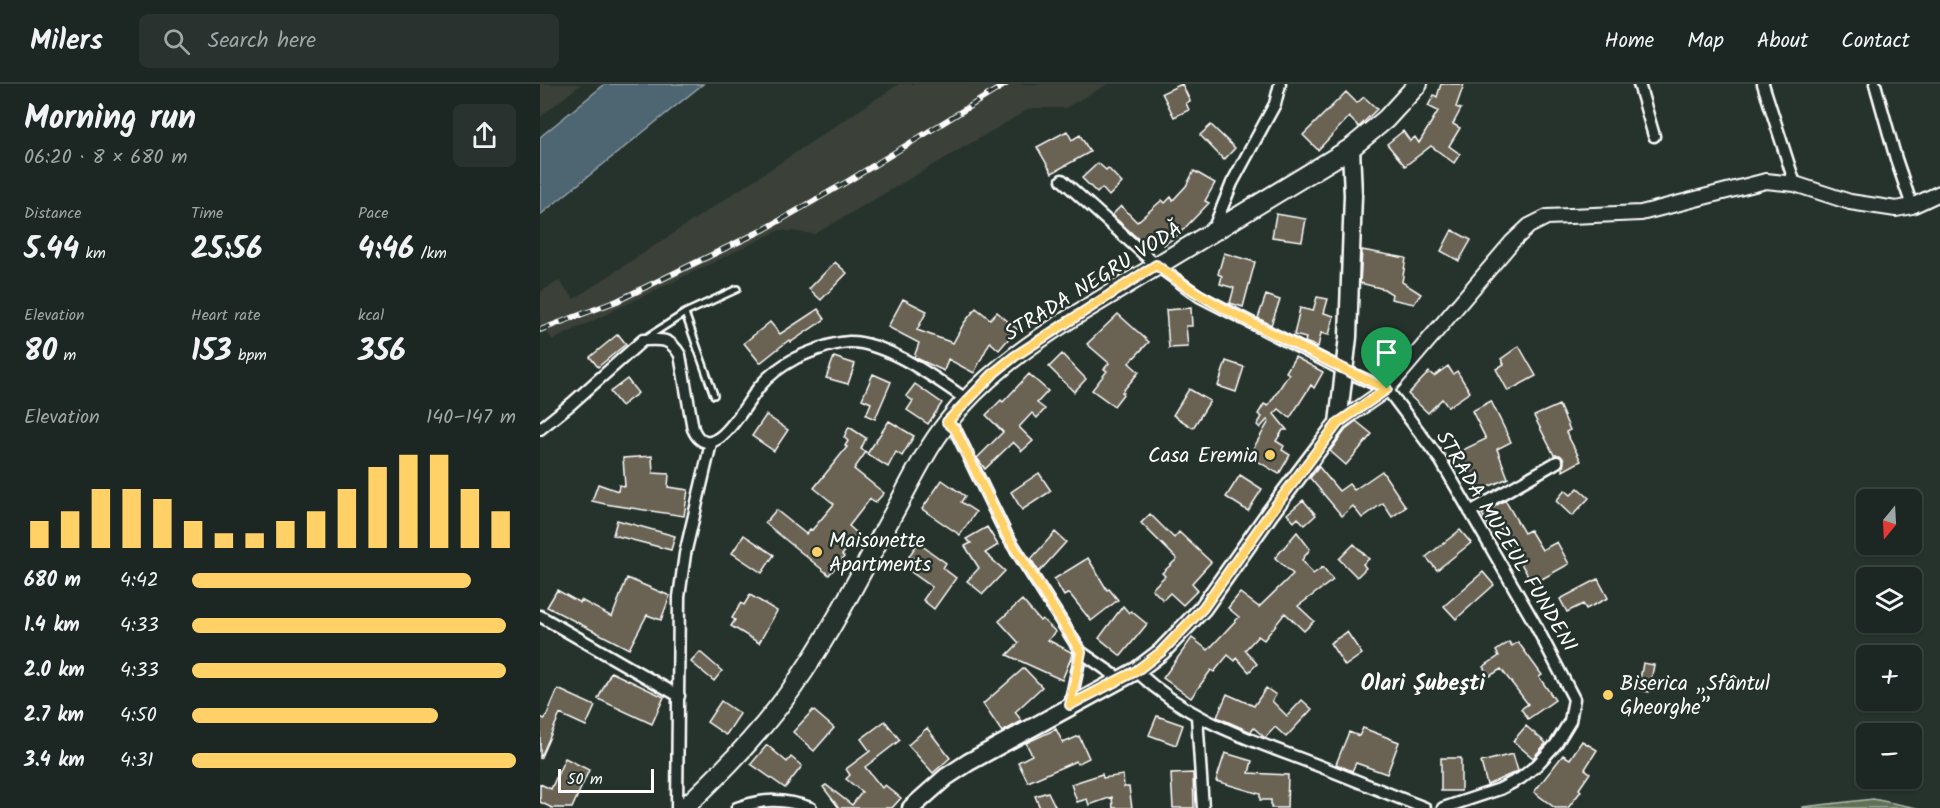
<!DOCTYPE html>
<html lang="en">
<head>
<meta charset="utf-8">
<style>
	:root { --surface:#1c2622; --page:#29322f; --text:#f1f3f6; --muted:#a0a5a5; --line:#3a4340; --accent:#ffd166 }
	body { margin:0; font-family:Kalam,sans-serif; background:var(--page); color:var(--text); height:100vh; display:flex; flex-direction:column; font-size:22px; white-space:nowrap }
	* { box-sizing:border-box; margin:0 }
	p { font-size:20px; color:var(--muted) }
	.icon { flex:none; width:33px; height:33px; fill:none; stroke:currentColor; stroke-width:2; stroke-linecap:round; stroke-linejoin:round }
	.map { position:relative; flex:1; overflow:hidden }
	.panel { display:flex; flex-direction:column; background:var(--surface); width:540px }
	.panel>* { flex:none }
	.needle { width:39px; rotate:198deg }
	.fabs { position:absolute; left:1316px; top:405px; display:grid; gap:12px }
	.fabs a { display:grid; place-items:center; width:66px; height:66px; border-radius:9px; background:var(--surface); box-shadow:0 2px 4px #0004,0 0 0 2px var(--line); font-size:30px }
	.scale { position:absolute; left:18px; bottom:15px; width:96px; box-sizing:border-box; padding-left:6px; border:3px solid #fff; border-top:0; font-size:16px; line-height:21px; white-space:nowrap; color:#fff; -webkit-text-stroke:4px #26332d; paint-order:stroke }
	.pin { position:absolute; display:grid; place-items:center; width:51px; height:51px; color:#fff; margin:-62px -26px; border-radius:50% 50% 50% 0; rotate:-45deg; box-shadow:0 0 6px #0007 }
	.pin .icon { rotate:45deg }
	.round { display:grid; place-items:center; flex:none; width:63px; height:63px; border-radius:9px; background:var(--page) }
	.summary { display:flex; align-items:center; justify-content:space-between; height:102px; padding:0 24px }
	h1 { font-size:33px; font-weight:700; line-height:45px }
	.metrics { display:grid; grid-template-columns:repeat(3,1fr); gap:9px; height:102px; padding:6px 24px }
	.metrics div { display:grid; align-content:center }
	.metrics b { font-size:30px; font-weight:700 }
	.metrics small { font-size:16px; font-weight:400 }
	.metrics p { font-size:16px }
	.chart { height:168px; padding:12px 24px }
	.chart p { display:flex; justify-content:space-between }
	.chart svg { width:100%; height:108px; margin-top:6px; stroke:var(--accent); stroke-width:6 }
	ul { padding:0 24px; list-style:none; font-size:20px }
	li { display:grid; grid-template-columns:96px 72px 1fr; align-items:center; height:45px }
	li i { height:15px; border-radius:8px; background:var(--accent) }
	header { display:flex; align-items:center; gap:36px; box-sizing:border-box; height:84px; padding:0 30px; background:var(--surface); border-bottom:2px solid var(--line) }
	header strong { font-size:28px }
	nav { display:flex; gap:33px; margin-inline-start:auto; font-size:21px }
	.search { width:420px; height:54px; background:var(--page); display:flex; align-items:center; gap:15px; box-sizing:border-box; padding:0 21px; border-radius:9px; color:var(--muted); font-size:22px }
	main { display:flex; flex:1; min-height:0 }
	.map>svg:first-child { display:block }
</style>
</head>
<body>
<header>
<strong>Milers</strong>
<div class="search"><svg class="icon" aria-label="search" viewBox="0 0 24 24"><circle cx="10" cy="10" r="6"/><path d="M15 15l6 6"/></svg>Search here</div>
<nav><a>Home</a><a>Map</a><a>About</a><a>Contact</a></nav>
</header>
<main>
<section class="panel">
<div class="summary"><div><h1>Morning run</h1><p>06:20 · 8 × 680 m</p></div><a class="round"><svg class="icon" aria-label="share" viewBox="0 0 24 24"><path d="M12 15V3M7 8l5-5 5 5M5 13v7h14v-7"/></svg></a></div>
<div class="metrics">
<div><p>Distance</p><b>5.44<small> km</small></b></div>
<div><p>Time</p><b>25:56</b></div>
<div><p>Pace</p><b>4:46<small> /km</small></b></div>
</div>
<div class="metrics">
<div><p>Elevation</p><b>80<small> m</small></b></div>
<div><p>Heart rate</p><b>153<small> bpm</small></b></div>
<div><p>kcal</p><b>356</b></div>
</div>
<div class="chart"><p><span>Elevation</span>140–147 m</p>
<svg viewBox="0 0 160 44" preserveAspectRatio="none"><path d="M5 44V33M15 44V29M25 44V20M35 44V20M45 44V24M55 44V33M65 44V38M75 44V38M85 44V33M95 44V29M105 44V20M115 44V11M125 44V6M135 44V6M145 44V20M155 44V29"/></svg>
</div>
<ul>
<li><b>680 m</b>4:42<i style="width:86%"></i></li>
<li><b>1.4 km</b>4:33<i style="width:97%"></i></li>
<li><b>2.0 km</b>4:33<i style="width:97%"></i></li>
<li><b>2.7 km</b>4:50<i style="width:76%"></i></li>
<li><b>3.4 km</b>4:31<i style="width:100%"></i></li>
</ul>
</section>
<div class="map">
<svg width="1400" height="724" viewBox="0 0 1400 724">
	<rect width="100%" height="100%" fill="#26332d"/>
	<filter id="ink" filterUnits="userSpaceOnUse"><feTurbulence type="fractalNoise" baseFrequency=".0167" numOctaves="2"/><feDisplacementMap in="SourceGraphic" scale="12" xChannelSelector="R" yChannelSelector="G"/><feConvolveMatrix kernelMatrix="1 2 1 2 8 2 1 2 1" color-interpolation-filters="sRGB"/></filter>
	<g filter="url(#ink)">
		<path fill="#3a4138" d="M0,0H41L0,33Z
			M359,0H568L525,24H491L275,150L240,146L13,256L0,240V208L19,197L34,215Z"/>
		<path fill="#607254" stroke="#b0b8aa" stroke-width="1.5" d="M1333,715L1377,724H1263V723Z"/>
		<path fill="#4e6672" stroke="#95a3aa" stroke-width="1.5" d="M65,0H163L0,131V53Z"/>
		<path fill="#6a6352" stroke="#fff" stroke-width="1.5" d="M642,0L650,17L646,19L649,26L634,33L622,9Z
			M901,0H924L916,23L921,25L913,40L920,44L909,62L920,70L914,79L891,62L865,82L847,60L863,47L870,57L875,53L879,59L898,27L888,22L894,11L897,13Z
			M806,8L817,19L824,13L837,25L819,43L809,33L778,66L763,51Z
			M671,41L695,64L684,76L660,51Z
			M527,47L532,56L540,51L550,68L512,89L497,63Z
			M558,79L566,86L568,84L582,99L569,112L562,104L557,109L542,94Z
			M654,87L675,99L665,117L669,119L638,151L624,161L617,152L606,162L572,131L581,122L597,138L622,116L625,119L631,113L633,116L646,102Z
			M736,130L766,135L762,157L732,153Z
			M912,146L931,156L919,177L901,167Z
			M822,166L866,174L862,198L881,210L874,220L851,215L852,210L844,205L820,199Z
			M684,169L715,178L703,223L690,219L694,204L680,200L682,192L678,190Z
			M295,178L307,189L281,216L269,205Z
			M726,211L740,216L731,241L718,234Z
			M777,213L788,215L784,229L794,232L789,251L781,249L778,263L765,258L766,254L754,251L760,224L773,227Z
			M363,215L387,227L377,246L413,259L424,239L436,224L450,235L457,228L477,245L459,266L450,258L434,289L408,275L404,287L374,273L379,259L348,243Z
			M651,224L652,242H646L648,263L629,264L626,226Z
			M278,225L285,235L251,258L249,256L220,279L204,259L230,238L240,250Z
			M578,230L609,258L589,279L599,288L582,308L584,309L574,322L552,306L567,287L564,285L569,279L547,260Z
			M78,250L86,260L58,283L50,273Z
			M979,262L996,292L968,307L956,285L964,280L961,275Z
			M522,270L546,295L534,308L509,283Z
			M294,273L315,280L308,300L286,294Z
			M755,273L783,288L774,304L771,301L750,334L739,325L734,330L747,346H743L736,357L744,362L742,366L750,371L739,390L709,372L729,337L727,336L720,344L717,341L722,333L718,330L724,320L728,322L749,290L746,288Z
			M686,277L704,283L696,308L678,302Z
			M908,282L913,290L917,287L930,308L908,323L902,315L888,329L868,310L889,288L894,292Z
			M333,290L351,298L335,335L326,331L331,319L322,315Z
			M489,290L508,307L497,319L505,325L497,334L492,329L479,343L493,357L482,367L473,358L445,385L437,374L463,348L446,331L461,316L463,318Z
			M87,295L98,309L81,322L70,308Z
			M375,300L402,319L388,340L367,326L373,317L366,312Z
			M649,305L670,317L653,344L633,331Z
			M951,317L971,358L957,365L968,394L939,407L926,380L914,385L908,373L946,355L932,327Z
			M1019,321L1030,346L1026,348L1041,377L1023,387L1024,375L1020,371H1014L994,332Z
			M226,331L248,346L234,367L212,352Z
			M349,337L374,352L362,372L356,368L348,383L327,370Z
			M816,337L832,350L806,381L790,367L807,344Z
			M309,343L326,354L321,365L326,368L314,385L344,409L335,419L330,415L309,442L319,451L302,471L304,473L289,491L225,439L236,426L266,450L270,445L272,446L294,420L274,404L307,363L305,362L308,357L304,353Z
			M112,372L113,389L129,390L128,403L148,406L144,432L65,420L52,417L58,400L78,407L79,401L85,402L83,374Z
			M779,383L799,407L809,400L814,406L842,387L866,423L852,433L843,419L822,434L813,422L802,432L770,394Z
			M499,389L511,407L482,426L471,408Z
			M700,391L722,405L708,427L686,413Z
			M402,396L425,412L421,418L436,428L420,451L382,425Z
			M1038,404L1049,414L1032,432L1016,417L1025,406L1031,411Z
			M763,416L776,431L765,441L758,434L754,438L747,430Z
			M965,416L984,449L990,446L1002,466L1017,458L1029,480L993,500L959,442L951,446L942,430Z
			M610,430L634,454L639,448L671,478L652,499L658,506L643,521L630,509L623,516L612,505L625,492L622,489L637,475L601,439Z
			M77,436L135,452L131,466L73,451Z
			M447,443L458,461L445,469L465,487L443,510L427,497L439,484L425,462L431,459L426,455Z
			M920,446L931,459L897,486L886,473Z
			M515,448L526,458L499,488L491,475Z
			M757,448L770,465L762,476L773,490L783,483L793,496L758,522L774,537L764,547L745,529L724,556L718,552L705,566L717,580L709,588L697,574L695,577L688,571L674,588L671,586L651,614L623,594L652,554L668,566L699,533L688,524L700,509L719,523L753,490L735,474Z
			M204,451L234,471L222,489L192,469Z
			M378,459L406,479L403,484L416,494L394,525L383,516L392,503L367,485L374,475L369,472Z
			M814,460L829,475L823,480L826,484L817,493L799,475Z
			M548,474L567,506L569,505L578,516L551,537L529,509L524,512L514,495Z
			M943,488L954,501L916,535L904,522Z
			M87,494L130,512L121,536L107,531L89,565L7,523L17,506L40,519L41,516L72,533Z
			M1058,495L1068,514L1046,525L1043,520L1027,528L1020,515Z
			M210,511L237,527L219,559L191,542L195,536L192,534L201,519L204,521Z
			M482,516L500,537L502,535L516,548L508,556L533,569L522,596L467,571L479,559L459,537Z
			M583,522L589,529L591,527L607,540L581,572L559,554Z
			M807,548L822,570L805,582L790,559Z
			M969,558L972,562L978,558L1002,591L999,593L1015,616L988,635L981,625L988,620L961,585L950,592L943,583L959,572L956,567Z
			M160,568L182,587L174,597L151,578Z
			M1103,579L1114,581L1109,608L1098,606Z
			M484,584L502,603L475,628L482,637L462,648L443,620Z
			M71,588L124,613L112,640L58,615Z
			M726,604L736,611L732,617L747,632L762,616L772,625L746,653L735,643L725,654L714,644L711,648L677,633L687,610L714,622Z
			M18,605L55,622L46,642L20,630L0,675V633L5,635Z
			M181,617L200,630L186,651L167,638Z
			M273,626L294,644L274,667L253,648Z
			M617,632L643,641L636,661L609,651Z
			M345,637L360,656L325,683L342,704L345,701L361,714L352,724H299L283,703L286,701L312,721L322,708L306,695L310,691L306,685L330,667L321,655Z
			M986,642L1006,659L993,674L973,657Z
			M387,644L410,674L393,689L368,661Z
			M823,644L859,658L847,690L816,679L812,687L796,680L809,648L819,652Z
			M516,645L523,659L539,652L549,674L537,680L536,677L488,698L478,678L492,671L486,659Z
			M1042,657L1057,666L1045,685L1050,689L1039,705L1041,707L1028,724H1015L994,708L1023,671L1030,675Z
			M227,661L247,678L251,673L262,682L245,704L211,680Z
			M685,669L712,677L709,689L748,691L747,724H731V716H720V710L676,697Z
			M973,670L978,687L947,701L941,678Z
			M25,674L49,686L32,724H12L0,718V700L11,705Z
			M901,674H921V707H901Z
			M653,689L654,724H633L631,690Z
			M562,690L563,694L583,691L584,703H589L592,724H573L572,713L549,721L547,715L537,718L531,700Z
			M508,708L516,724H500L495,712Z"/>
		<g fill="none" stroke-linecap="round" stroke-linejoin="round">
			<defs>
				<path id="service" d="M145,229L174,311
					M106,254L145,229L197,205"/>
				<path id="minor" d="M1099,0L1114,52
					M1223,0L1255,100
					M1335,0L1356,75L1372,122
					M522,96L616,181L659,212L803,286L847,305L901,377L995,540L1034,615L1030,637L1016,660L997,681L981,694L960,705L903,724
					M673,146L692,99L735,20L740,0
					M407,338L415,345L466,450L541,568L530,621
					M0,345L31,320L103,256C122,255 130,254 140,271L153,345C172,387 207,317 220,302C229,291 243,281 256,274C272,267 291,259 309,258C345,257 398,296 427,316
					M930,428L1017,378
					M0,532L139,612
					M541,568L580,595
					M596,587C650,637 703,653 769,678C808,693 846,709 885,724
					M657,632L663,724
					M137,724L139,513L145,470L171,359
					M197,724C223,714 245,715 271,724"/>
				<path id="tertiary" d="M798,339L847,305L972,158L989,142L1007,133L1101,129L1226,97L1255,100L1310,118L1356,125L1372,122L1400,109"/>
				<path id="secondary" d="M371,724L406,693L429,678L596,587L621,568L663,524L730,429L798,339L808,253L813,111L811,64"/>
				<path id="primary" d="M144,724C188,683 231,638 264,587C299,534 327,477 358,421C373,393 387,364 407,339C441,295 485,263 531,234L811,64L846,35L878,0"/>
			</defs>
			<use href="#service" stroke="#fff" stroke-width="10"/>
			<use href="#minor" stroke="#fff" stroke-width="15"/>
			<use href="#tertiary" stroke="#fff" stroke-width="18"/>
			<use href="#secondary" stroke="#fff" stroke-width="21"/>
			<use href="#primary" stroke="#fff" stroke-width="22"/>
			<use href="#service" stroke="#26332d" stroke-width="5"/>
			<use href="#minor" stroke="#26332d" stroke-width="10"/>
			<use href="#tertiary" stroke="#26332d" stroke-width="14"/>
			<use href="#secondary" stroke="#26332d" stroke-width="16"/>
			<use href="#primary" stroke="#26332d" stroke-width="18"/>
			<defs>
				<path id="rail" d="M0,246L77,217L225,145L310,96L466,0"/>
			</defs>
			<use href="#rail" stroke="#fff" stroke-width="6"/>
			<use href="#rail" stroke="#26332d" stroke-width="4" stroke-dasharray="11" stroke-linecap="butt"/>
		</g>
	</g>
	<g fill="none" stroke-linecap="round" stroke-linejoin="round" filter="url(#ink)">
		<defs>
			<path id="route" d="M616,181C658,213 701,234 748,257C781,274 813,290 847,305L798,339L730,429L663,524L621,568L596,587L530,621L541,568L466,450L415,345L407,338L455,288L475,272Z"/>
		</defs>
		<use href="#route" stroke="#fff" stroke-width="12"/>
		<use href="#route" stroke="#ffd166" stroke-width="8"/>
	</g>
	<g fill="#ffd166" stroke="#26332d" stroke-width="2">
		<circle cx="730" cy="371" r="6"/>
		<circle cx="277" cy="468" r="6"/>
		<circle cx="1068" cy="611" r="6"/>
	</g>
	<g text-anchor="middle" stroke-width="5" stroke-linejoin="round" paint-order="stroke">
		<g font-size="21" fill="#fff" stroke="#26332d">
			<text transform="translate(553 197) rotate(-32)" y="7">STRADA NEGRU VODĂ</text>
			<text transform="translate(967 457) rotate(59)" y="7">STRADA MUZEUL FUNDENI</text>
		</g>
		<g font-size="21" fill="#fff" stroke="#26332d" text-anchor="start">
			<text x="718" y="378" text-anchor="end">Casa Eremia</text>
			<text x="289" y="463">Maisonette<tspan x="289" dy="24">Apartments</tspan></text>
			<text x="1080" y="606">Biserica „Sfântul<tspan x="1080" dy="24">Gheorghe”</tspan></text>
		</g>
		<g font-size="22" font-weight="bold" fill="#fff" stroke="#26332d">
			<text x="883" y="606">Olari Şubeşti</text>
		</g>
	</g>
</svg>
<div class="fabs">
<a><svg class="needle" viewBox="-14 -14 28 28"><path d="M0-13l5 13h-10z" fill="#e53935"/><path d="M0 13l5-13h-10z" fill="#a0a5a5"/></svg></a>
<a><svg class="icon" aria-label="layers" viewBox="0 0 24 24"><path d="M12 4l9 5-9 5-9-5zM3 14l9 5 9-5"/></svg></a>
<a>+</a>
<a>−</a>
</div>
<div class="scale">50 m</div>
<div class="pin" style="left:847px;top:305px;background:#1e9e55"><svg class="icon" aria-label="arrive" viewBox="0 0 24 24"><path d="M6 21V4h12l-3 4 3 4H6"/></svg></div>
</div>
</main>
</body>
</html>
